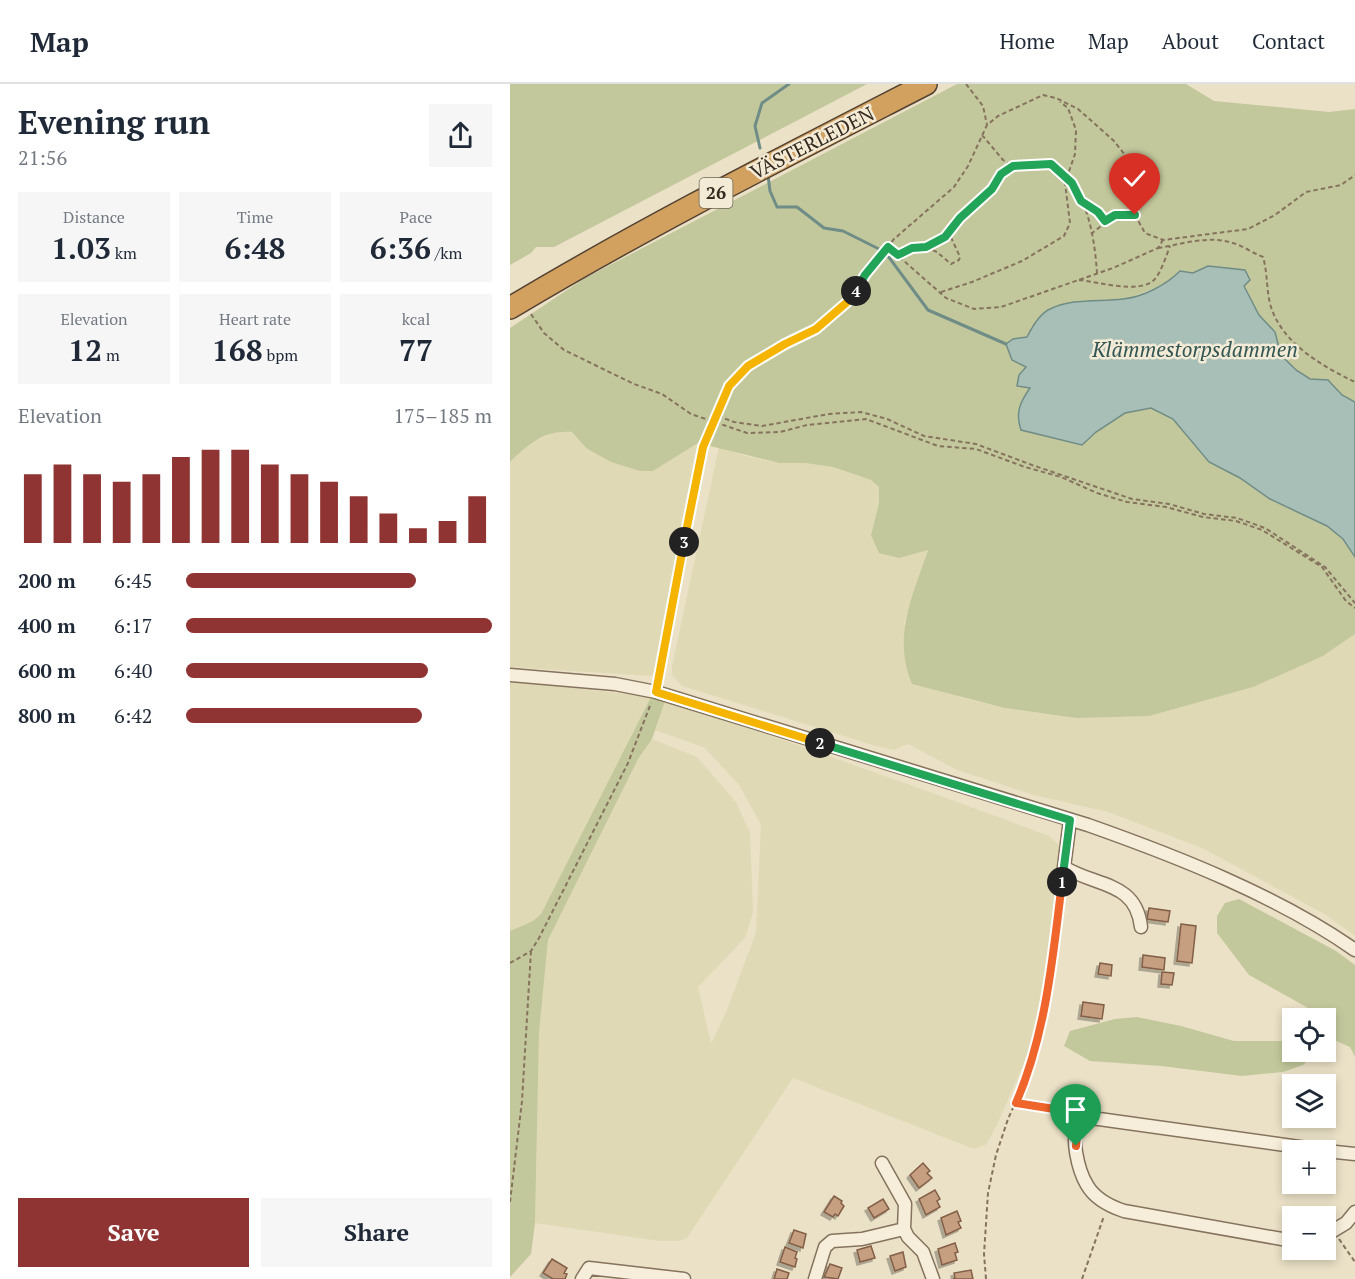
<!DOCTYPE html>
<html lang="en">
<head>
<meta charset="utf-8">
<style>
	:root { --surface:#fff; --page:#f6f6f7; --text:#1f2937; --muted:#747a83; --line:#e0e1e3; --accent:#8f3333 }
	body { margin:0; font-family:"PT Serif",serif; background:var(--page); color:var(--text); height:100vh; display:flex; flex-direction:column; font-size:22px; white-space:nowrap }
	* { box-sizing:border-box; margin:0 }
	p { font-size:20px; color:var(--muted) }
	.icon { flex:none; width:33px; height:33px; fill:none; stroke:currentColor; stroke-width:2; stroke-linecap:round; stroke-linejoin:round }
	.map { position:relative; flex:1; overflow:hidden }
	.panel { display:flex; flex-direction:column; background:var(--surface); width:510px }
	.panel>* { flex:none }
	.buttons { position:absolute; left:772px; top:924px; display:grid; gap:12px }
	.buttons a { display:grid; place-items:center; width:54px; height:54px; border-radius:0px; background:var(--surface); box-shadow:0 3px 9px #0003; font-size:30px }
	.pin { position:absolute; display:grid; place-items:center; width:51px; height:51px; color:#fff; margin:-62px -26px; border-radius:50% 50% 50% 0; rotate:-45deg; box-shadow:0 0 6px #0007 }
	.pin .icon { rotate:45deg }
	.km { position:absolute; width:30px; height:30px; margin:-15px; border-radius:50%; background:#222; color:#fff; font-size:16px; line-height:30px; text-align:center }
	.round { display:grid; place-items:center; flex:none; width:63px; height:63px; border-radius:0px; background:var(--page) }
	.overview { display:flex; align-items:center; justify-content:space-between; height:102px; padding:0 18px }
	h1 { font-size:33px; font-weight:800; line-height:45px }
	.figures { display:grid; grid-template-columns:repeat(3,1fr); gap:9px; height:102px; padding:6px 18px }
	.figures div { display:grid; align-content:center; border-radius:0px; background:var(--page); text-align:center }
	.figures b { font-size:30px; font-weight:800 }
	.figures small { font-size:16px; font-weight:400 }
	.figures p { font-size:16px }
	.chart { height:168px; padding:12px 18px }
	.chart p { display:flex; justify-content:space-between }
	.chart svg { width:100%; height:108px; margin-top:6px; stroke:var(--accent); stroke-width:6 }
	.cta { display:flex; gap:12px; margin-top:auto; padding:12px 18px }
	.cta a { flex:1; height:69px; border-radius:0px; background:var(--accent); color:#fff; font-size:24px; font-weight:800; line-height:69px; text-align:center }
	.cta a+a { background:var(--page); color:var(--text) }
	ul { padding:0 18px; list-style:none; font-size:20px }
	li { display:grid; grid-template-columns:96px 72px 1fr; align-items:center; height:45px }
	li i { height:15px; border-radius:8px; background:var(--accent) }
	header { display:flex; align-items:center; gap:36px; box-sizing:border-box; height:84px; padding:0 30px; background:var(--surface); border-bottom:2px solid var(--line) }
	header strong { font-size:28px }
	nav { display:flex; gap:33px; margin-inline-start:auto; font-size:21px }
	main { display:flex; flex:1; min-height:0 }
	.map>svg:first-child { display:block }
</style>
</head>
<body>
<header>
<strong>Map</strong>
<nav><a>Home</a><a>Map</a><a>About</a><a>Contact</a></nav>
</header>
<main>
<section class="panel">
<div class="overview"><div><h1>Evening run</h1><p>21:56</p></div><a class="round"><svg class="icon" aria-label="share" viewBox="0 0 24 24"><path d="M12 15V3M7 8l5-5 5 5M5 13v7h14v-7"/></svg></a></div>
<div class="figures">
<div><p>Distance</p><b>1.03<small> km</small></b></div>
<div><p>Time</p><b>6:48</b></div>
<div><p>Pace</p><b>6:36<small> /km</small></b></div>
</div>
<div class="figures">
<div><p>Elevation</p><b>12<small> m</small></b></div>
<div><p>Heart rate</p><b>168<small> bpm</small></b></div>
<div><p>kcal</p><b>77</b></div>
</div>
<div class="chart"><p><span>Elevation</span>175–185 m</p>
<svg viewBox="0 0 160 44" preserveAspectRatio="none"><path d="M5 44V16M15 44V12M25 44V16M35 44V19M45 44V16M55 44V9M65 44V6M75 44V6M85 44V12M95 44V16M105 44V19M115 44V25M125 44V32M135 44V38M145 44V35M155 44V25"/></svg>
</div>
<ul>
<li><b>200 m</b>6:45<i style="width:75%"></i></li>
<li><b>400 m</b>6:17<i style="width:100%"></i></li>
<li><b>600 m</b>6:40<i style="width:79%"></i></li>
<li><b>800 m</b>6:42<i style="width:77%"></i></li>
</ul>
<div class="cta"><a>Save</a><a>Share</a></div>
</section>
<div class="map">
<svg width="845" height="1195" viewBox="0 0 845 1195">
	<defs>
		<filter id="shadow"><feDropShadow dx="-3" dy="3" stdDeviation="0" flood-color="#0004"/></filter>
	</defs>
	<rect width="100%" height="100%" fill="#ebe1c7"/>
	<path fill="#e0d9b5" d="M47,347L62,348L76,364L143,387L188,359L192,367L148,582L142,592L0,583V378L21,359Z
		M209,363L236,372L269,379H295L323,383L361,396L369,403V419L361,451L389,474L418,465L394,540L449,613L496,624L566,634L813,572L845,550V852L816,831L692,764L598,728L524,711L447,686L398,660L384,666L366,662L172,602L162,591V582Z
		M0,599L31,600L141,613L31,830L23,837L0,847Z
		M155,617L242,645L434,713L539,752L549,761L553,783L535,907L517,972L487,1041L476,1061L464,1065L283,994L177,1154L169,1157H149L25,1139L29,948L38,856L128,674L142,655L187,673L226,718L240,749L243,828L235,854L188,903L201,960L217,926L246,849L251,741L229,701L195,664L145,646Z"/>
	<path fill="#c3c89c" d="M0,0H357L44,163H26L21,169L0,181Z
		M447,0H676L704,17L819,28L845,25V318L832,311L818,296L800,295L786,286L771,271L765,248L749,231L734,201L735,186L698,182L683,189L670,187L659,199L616,215L569,217L522,242L517,253L503,255L516,283L520,304C510,318 505,329 511,346L572,360L586,348L615,329L641,324L663,335L699,378L730,394L760,415L817,442L833,455L845,473V550L813,572L743,603L639,632L566,634L495,624L402,600C382,553 403,511 418,466L389,474L369,469L361,451L369,419V403L361,396L323,383L295,379H269L188,359L143,387H130L101,378L76,364L62,348C34,346 19,360 0,378V244L75,194Z
		M141,613L155,617L142,655L128,675L38,856L29,949L25,1139L21,1170L0,1193V847L23,837L31,830Z
		M729,815L826,867L845,881V973L840,963L822,955L816,959V934L739,891L707,849V832L715,819Z
		M627,933L671,942L724,957H783V968H807L793,981L773,988L732,992L651,982L580,977L554,962L560,947L605,935Z"/>
	<path fill="#a8bfb8" stroke="#6f8d86" stroke-width="1.5" d="M698,182L735,186L740,196L734,202L749,231L765,248L771,271L786,286L800,295L818,296L832,311L845,318V473L833,455L817,442L760,415L730,394L699,378L663,335L641,324L615,329L586,348L572,361L511,346C505,329 510,318 520,304L507,302L509,291L516,283L502,276L496,260L503,255L517,253C522,243 529,230 540,225C562,214 589,218 613,215C633,213 656,201 670,187L683,189Z"/>
	<g fill="none" stroke-linecap="round" stroke-linejoin="round">
		<path stroke="#6f8d86" stroke-width="3" d="M250,64L245,42L252,19L279,0
			M258,91L260,107L267,123H287L314,144L333,147L375,168L418,226L496,260"/>
	</g>
	<path fill="#c69e80" stroke="#825e46" stroke-width="1.5" filter="url(#shadow)" d="M639,824L660,827L658,838L637,835Z
		M671,840L686,842L682,879L667,877Z
		M633,871L655,874L654,886L632,883Z
		M590,879L602,881L601,892L588,890Z
		M652,888L664,889L662,901L651,900Z
		M573,918L594,921L592,935L571,932Z
		M413,1079L420,1087L417,1089L422,1094L409,1104L400,1091Z
		M425,1106L430,1115L427,1117L430,1123L416,1131L409,1115Z
		M324,1112L332,1117L331,1119L334,1122L328,1132L325,1130L323,1133L314,1128Z
		M373,1115L379,1125L364,1134L358,1124Z
		M447,1127L451,1137L448,1138L451,1144L436,1151L431,1134Z
		M284,1146L296,1150L293,1164L279,1159Z
		M445,1159L448,1168L445,1169L447,1176L432,1181L428,1165Z
		M361,1162L365,1174L350,1178L347,1166Z
		M275,1163L287,1168L285,1174L287,1175L285,1183L270,1178Z
		M393,1168L396,1183L385,1187L380,1172Z
		M42,1175L57,1184L54,1189L57,1190L55,1195H43L33,1189Z
		M320,1180L332,1184L328,1195L314,1193Z
		M267,1185L279,1189L277,1195H264Z
		M461,1186L463,1195H443L445,1194L444,1189Z"/>
	<g fill="none" stroke-linecap="round" stroke-linejoin="round">
		<defs>
			<path id="street" d="M0,591L105,600L146,608L578,741C666,772 768,812 845,866
				M560,736L554,783C586,803 626,797 631,843
				M816,1067L845,1070
				M372,1079L395,1120L394,1145L398,1153L413,1168L423,1195
				M816,1151L836,1139L845,1128
				M783,1157L614,1127C599,1122 585,1115 577,1101C569,1088 558,1049 571,1038C576,1034 583,1034 589,1035L811,1066
				M72,1195L79,1184L174,1195
				M305,1195L315,1163L322,1157L352,1155L394,1145"/>
			<path id="highway" d="M0,224C135,143 276,72 416,0"/>
		</defs>
		<use href="#street" stroke="#85735e" stroke-width="15"/>
		<use href="#highway" stroke="#534232" stroke-width="24"/>
		<path stroke="#85735e" stroke-width="2" stroke-dasharray="4.5 3" stroke-linecap="butt" d="M456,0L473,22L477,41
			M472,51L493,76L503,82
			M572,118L588,128L595,137
			M581,150L605,131H625
			M378,163L436,214L464,225L491,223L603,184L648,164L653,156
			M416,163L427,168L441,180L449,176L450,173L439,149
			M648,164C672,160 699,151 723,159C733,162 743,169 753,173C758,190 756,207 761,223C773,260 812,282 845,298
			M388,171L402,164L416,163L435,153L450,134L482,105L491,90L503,82L541,80C548,86 557,91 562,99C580,124 585,160 587,189
			M569,196C588,198 629,210 644,196C651,189 656,172 660,162
			M431,208L462,198L512,177L554,152L560,139L555,99L565,70L566,46L558,24L550,18
			M21,230L34,249L54,266L124,300L152,310L181,330L237,349L270,348L297,341L356,335L428,362L466,365L515,383L551,393L587,409L617,418L656,423L693,433L726,437L752,446L812,483L836,517L845,524
			M208,332L224,338L252,342L319,330L351,328L377,335L414,352L466,360L522,381L622,415L659,420L694,430L727,434L755,444L815,483L845,519
			M148,596L193,363L219,302L238,282L275,260L306,245L343,213L355,191L384,155L444,103L458,82L477,41L488,32L533,11L546,14L568,25L604,57L615,71L620,84L621,110L625,131L635,149L653,156L738,145L765,131L796,108L831,101L845,91
			M0,879L21,867L29,854L118,679L141,619
			M507,1019L564,1029
			M0,1118L12,1017L21,867
			M829,1155L845,1178
			M476,1195L474,1170L478,1109L486,1071L498,1035L519,988L540,892L553,795
			M572,1195L594,1132"/>
		<use href="#street" stroke="#f6eeda" stroke-width="12"/>
		<use href="#highway" stroke="#d2a160" stroke-width="21"/>
	</g>
	<g fill="none" stroke-linecap="round" stroke-linejoin="round">
		<defs>
			<path id="split-1" d="M552,798C543,872 536,950 506,1019L563,1028L572,1037L568,1042L566,1062"/>
			<path id="split-2" d="M310,659L560,736L552,798"/>
			<path id="split-3" d="M174,458L146,608L310,659"/>
			<path id="split-4" d="M174,458L193,363L219,302L238,282L275,260L306,245L343,213L346,207"/>
			<path id="split-5" d="M346,207L355,191L378,163L388,171L402,164L416,163L435,153L450,134L482,105L491,90L503,82L541,80L562,99L571,117L588,128L595,137L605,131H625"/>
		</defs>
		<use href="#split-1" stroke="#fff" stroke-width="12"/>
		<use href="#split-2" stroke="#fff" stroke-width="12"/>
		<use href="#split-3" stroke="#fff" stroke-width="12"/>
		<use href="#split-4" stroke="#fff" stroke-width="12"/>
		<use href="#split-5" stroke="#fff" stroke-width="12"/>
		<use href="#split-1" stroke="#f0652b" stroke-width="8"/>
		<use href="#split-2" stroke="#22a559" stroke-width="8"/>
		<use href="#split-3" stroke="#f5b400" stroke-width="8"/>
		<use href="#split-4" stroke="#f5b400" stroke-width="8"/>
		<use href="#split-5" stroke="#22a559" stroke-width="8"/>
	</g>
	<g text-anchor="middle" stroke-width="5" stroke-linejoin="round" paint-order="stroke">
		<rect fill="#f3ebd6" stroke="#6f6557" stroke-width="1.5" x="189.5" y="94" width="33" height="30" rx="4.5"/>
		<g font-size="18" font-weight="bold" fill="#372b20">
			<text x="206" y="115">26</text>
		</g>
		<g font-size="20" fill="#372b20" stroke="#f3ebd6">
			<text transform="translate(302 59) rotate(-27)" y="7">VÄSTERLEDEN</text>
		</g>
		<g font-size="21" font-style="italic" fill="#315553" stroke="#f3ebd6">
			<text x="685" y="273">Klämmestorpsdammen</text>
		</g>
	</g>
</svg>
<div class="buttons">
<a><svg class="icon" aria-label="locate" viewBox="0 0 24 24"><circle cx="12" cy="12" r="6"/><path d="M12 2v4M12 18v4M2 12h4M18 12h4"/></svg></a>
<a><svg class="icon" aria-label="layers" viewBox="0 0 24 24"><path d="M12 4l9 5-9 5-9-5zM3 14l9 5 9-5"/></svg></a>
<a>+</a>
<a>−</a>
</div>
<div class="pin" style="left:566px;top:1062px;background:#1e9e55"><svg class="icon" aria-label="arrive" viewBox="0 0 24 24"><path d="M6 21V4h12l-3 4 3 4H6"/></svg></div>
<div class="pin" style="left:625px;top:131px;background:#d93025"><svg class="icon" aria-label="check" viewBox="0 0 24 24"><path d="M5 12l5 5 9-10"/></svg></div>
<b class="km" style="left:552px;top:798px">1</b>
<b class="km" style="left:310px;top:659px">2</b>
<b class="km" style="left:174px;top:458px">3</b>
<b class="km" style="left:346px;top:207px">4</b>
</div>
</main>
</body>
</html>
